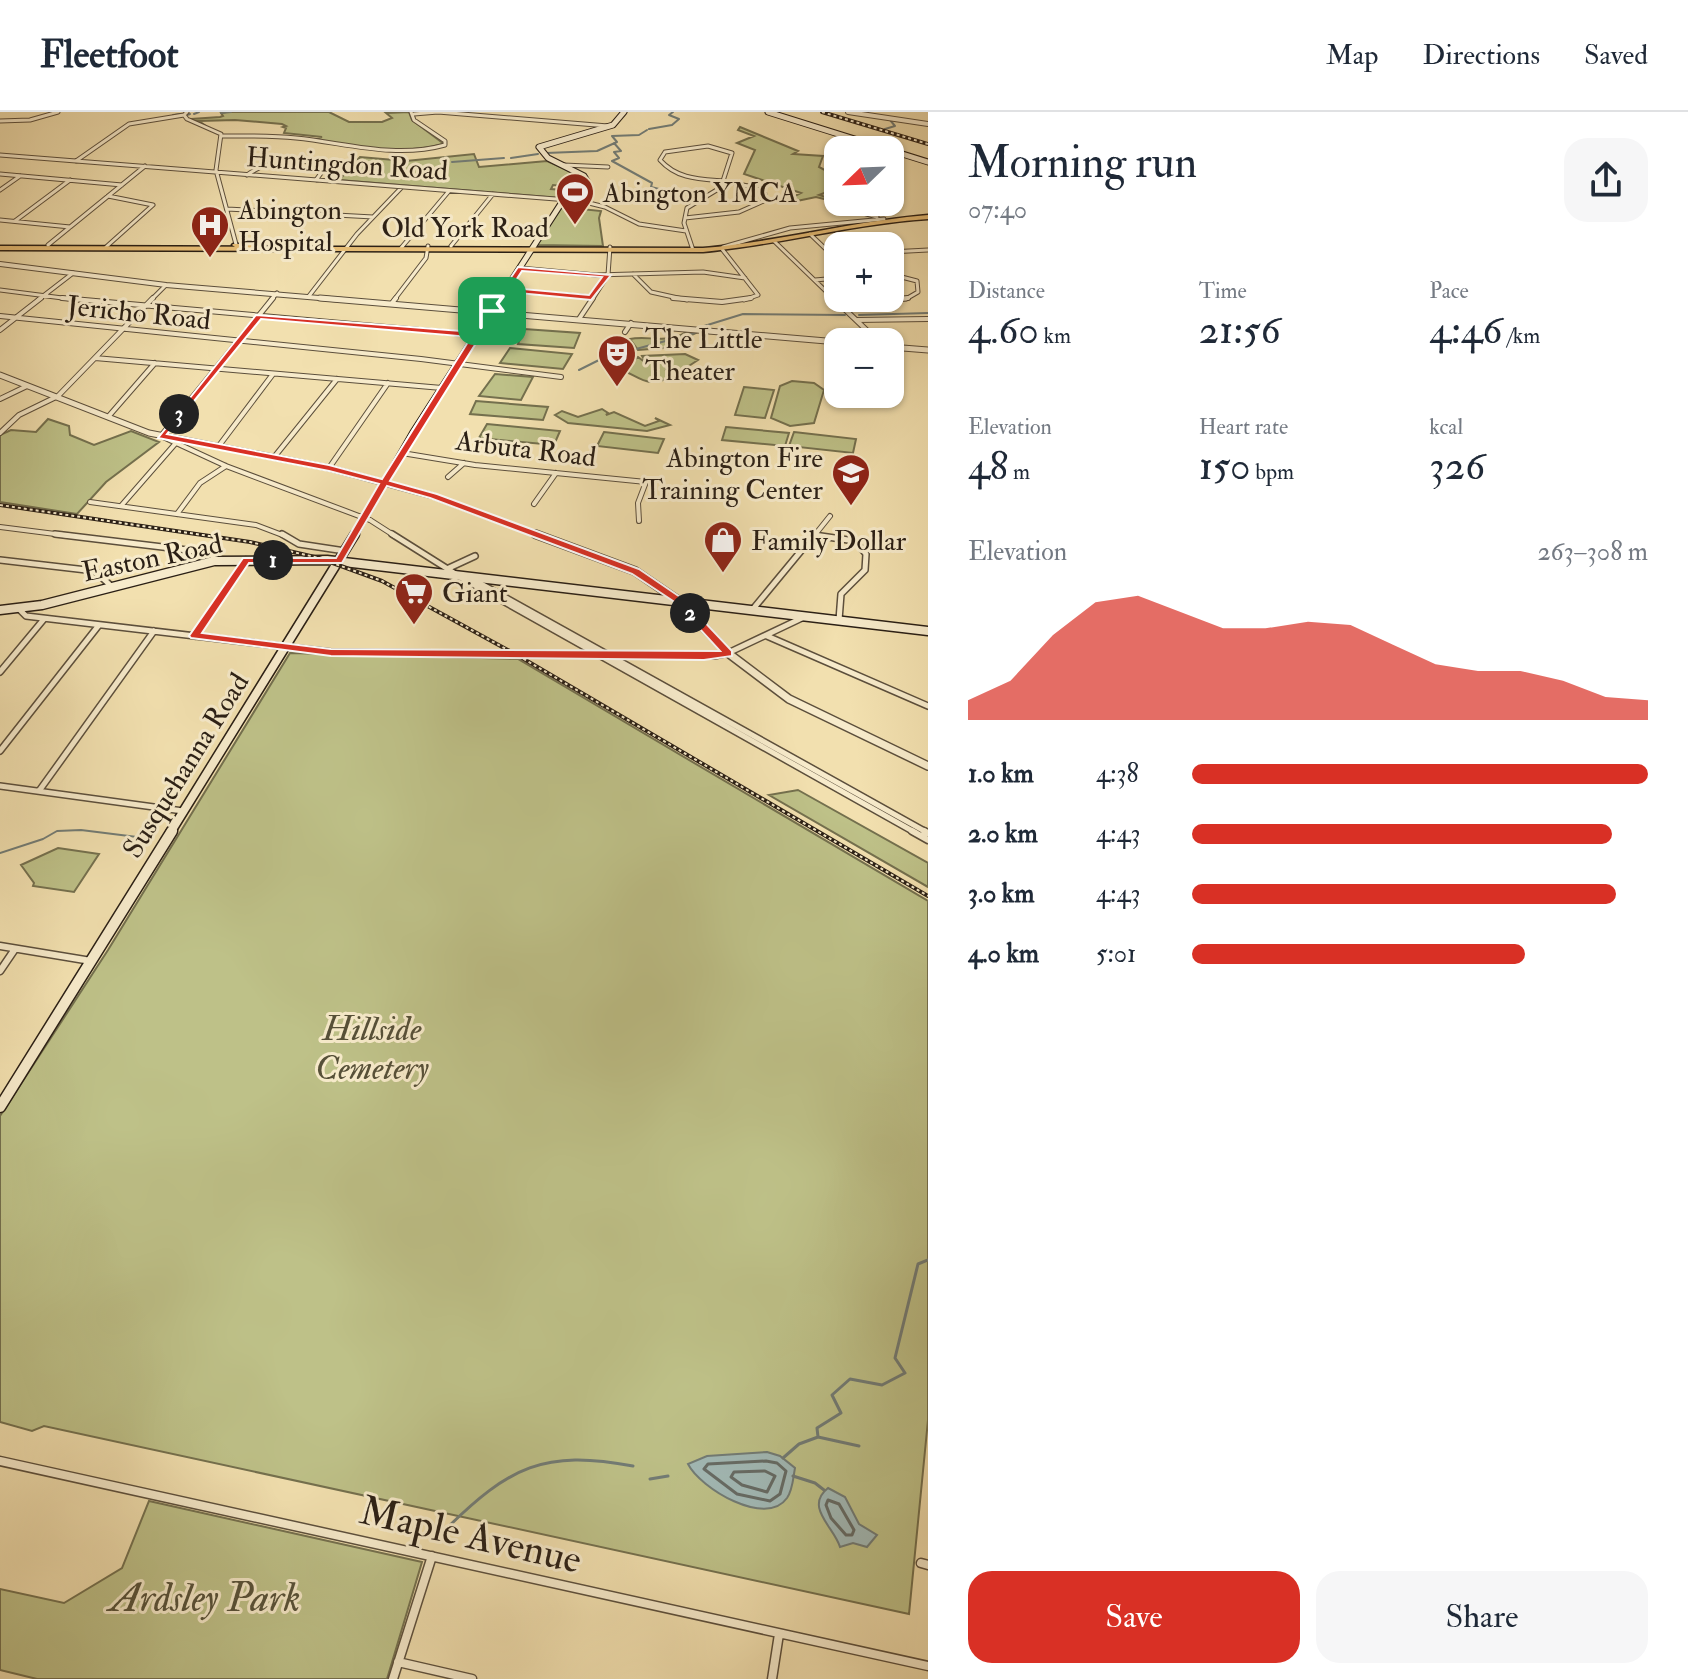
<!DOCTYPE html>
<html lang="en">
<head>
<meta charset="utf-8">
<style>
	:root { --surface:#fff; --page:#f6f6f7; --text:#1f2937; --muted:#747a83; --line:#e0e1e3; --accent:#d93025 }
	body { margin:0; font-family:"IM FELL Double Pica",serif; background:var(--page); color:var(--text); height:100vh; display:flex; flex-direction:column; font-size:30px; white-space:nowrap }
	* { box-sizing:border-box; margin:0 }
	p { font-size:26px; color:var(--muted) }
	.icon { flex:none; width:44px; height:44px; fill:none; stroke:currentColor; stroke-width:2; stroke-linecap:round; stroke-linejoin:round }
	.map { position:relative; flex:1; overflow:hidden }
	.sheet { display:flex; flex-direction:column; background:var(--surface); width:760px }
	.sheet>* { flex:none }
	.needle { width:52px; rotate:247deg }
	.fabs { position:absolute; left:824px; top:24px; display:grid; gap:16px }
	.fabs a { display:grid; place-items:center; width:80px; height:80px; border-radius:16px; background:var(--surface); box-shadow:0 2px 6px #0004; font-size:40px }
	.pin { position:absolute; display:grid; place-items:center; width:68px; height:68px; color:#fff; margin:-34px; border-radius:16px; box-shadow:0 4px 12px #0006 }
	.km { position:absolute; width:40px; height:40px; margin:-20px; border-radius:50%; background:#222; color:#fff; font-size:22px; line-height:40px; text-align:center }
	.round { display:grid; place-items:center; flex:none; width:84px; height:84px; border-radius:24px; background:var(--page) }
	.overview { display:flex; align-items:center; justify-content:space-between; height:136px; padding:0 40px }
	h1 { font-size:44px; font-weight:600; line-height:60px }
	.stats { display:grid; grid-template-columns:repeat(3,1fr); gap:12px; height:136px; padding:8px 40px }
	.stats div { display:grid; align-content:center }
	.stats b { font-size:40px; font-weight:600 }
	.stats small { font-size:22px; font-weight:400 }
	.stats p { font-size:22px }
	.chart { height:224px; padding:16px 40px }
	.chart p { display:flex; justify-content:space-between }
	.chart svg { width:100%; height:144px; margin-top:8px; fill:var(--accent); opacity:.7 }
	.cta { display:flex; gap:16px; margin-top:auto; padding:16px 40px }
	.cta a { flex:1; height:92px; border-radius:24px; background:var(--accent); color:#fff; font-size:32px; font-weight:600; line-height:92px; text-align:center }
	.cta a+a { background:var(--page); color:var(--text) }
	ul { padding:0 40px; list-style:none; font-size:26px }
	li { display:grid; grid-template-columns:128px 96px 1fr; align-items:center; height:60px }
	li i { height:20px; border-radius:10px; background:var(--accent) }
	header { display:flex; align-items:center; gap:48px; box-sizing:border-box; height:112px; padding:0 40px; background:var(--surface); border-bottom:2px solid var(--line) }
	header strong { font-size:38px }
	nav { display:flex; gap:44px; margin-inline-start:auto; font-size:28px }
	main { display:flex; flex:1; min-height:0 }
	.map>svg:first-child { display:block }
</style>
</head>
<body>
<header>
<strong>Fleetfoot</strong>
<nav><a>Map</a><a>Directions</a><a>Saved</a></nav>
</header>
<main>
<div class="map">
<svg width="928" height="1567" viewBox="0 0 928 1567">
	<rect width="100%" height="100%" fill="#f2e0af"/>
	<filter id="stains"><feTurbulence type="fractalNoise" baseFrequency=".0025" numOctaves="4"/><feColorMatrix values="0 0 0 0 .2 0 0 0 0 .09 0 0 0 0 .02 0 0 0 .5 -.17"/></filter>
	<radialGradient id="worn" r=".72"><stop offset=".6" stop-color="#630" stop-opacity="0"/><stop offset="1" stop-color="#630" stop-opacity=".3"/></radialGradient>
	<path fill="#bec188" stroke="#74704e" stroke-width="2" d="M226,0H329L349,10H382L392,6L386,1L409,0L412,8L444,32C402,43 354,37 312,28L322,25L284,21L286,16L283,15L286,14L282,12L235,8L199,9L206,14L191,7L220,5L223,4L221,1Z
		M740,15L798,39L793,42L823,44L819,55L838,65V76L819,83L868,98L816,85L797,89H776L774,87L791,86L801,81L744,62L755,38L737,31L754,24L738,18Z
		M474,42L479,55L547,49L583,65L573,75L553,73L551,77L564,78L559,86L339,68L360,45L406,49Z
		M562,95L601,99L599,106L603,134L536,133Z
		M524,217L580,221L574,236L518,232Z
		M687,219L698,220L675,231L676,235L638,238L630,227C648,223 670,233 687,219Z
		M510,236L572,242L563,257L500,251Z
		M685,242L698,248L678,261L667,255L666,258L673,259L668,262L673,264C646,277 642,266 622,258L638,245L646,251L642,244Z
		M495,262L533,265L521,288L479,284Z
		M792,269L814,271L824,278L814,311L790,314L771,306L780,274Z
		M744,275L774,278L765,306L735,303Z
		M476,289L548,295L543,308L470,302Z
		M602,297L608,301L606,303L614,300L645,314L659,309L655,306L670,313L647,319L568,311L555,303L562,299L578,305Z
		M48,307L69,314L70,323L94,333L131,319L159,330L106,370L77,402L0,390V323L11,318L36,320Z
		M487,312L560,319L554,333L479,326Z
		M726,315L789,321L785,334L722,328Z
		M604,320L664,327L658,341L597,334Z
		M794,320L856,327L853,341L789,334Z
		M290,541L518,547L928,789V1308L909,1502L44,1314L32,1319L0,1310V1004L108,838Z
		M798,678L928,751V775L769,683Z
		M58,736L99,742L74,780L33,774L34,771L21,753Z
		M149,1389L422,1450L387,1567H37L0,1558V1477L64,1491L122,1456Z"/>
	<path fill="#a2bab7" stroke="#727c76" stroke-width="2" d="M767,1340L780,1344L795,1356C793,1366 793,1377 787,1386C766,1416 700,1376 688,1352L707,1344Z
		M828,1376L845,1385L859,1412L877,1423L867,1435L853,1431L840,1435C834,1415 804,1395 828,1376Z"/>
	<g fill="none" stroke-linecap="round" stroke-linejoin="round">
		<path stroke="#666c66" stroke-width="3" d="M766,1349L777,1351L786,1359L780,1382L770,1389L737,1382L704,1357L708,1352Z
			M765,1359L775,1364L767,1380L742,1373L731,1365L734,1360Z
			M828,1388L839,1392L854,1418L852,1423H846L831,1406L826,1393Z"/>
		<path stroke="#727c76" stroke-width="2" d="M221,1L231,0
			M194,2L199,0
			M173,3L180,2
			M187,3L190,2
			M649,17L672,13L679,7L669,3L673,0
			M885,17L895,14L890,8
			M614,31L621,39L614,40L619,46L612,49L652,71L651,75L667,79L666,84H659V88
			M546,41L597,39L617,30L612,24L639,23L647,18
			M511,46L538,42
			M452,50L504,46
			M859,203L928,201
			M701,215L743,202L845,203
			M636,237L695,221
			M579,258L607,244L629,239
			M0,741L43,727L57,719L81,718L153,727"/>
		<path stroke="#727c76" stroke-width="3" d="M818,1325L859,1334
			M783,1346L799,1332L818,1325L817,1316L841,1301L832,1283L850,1267L882,1273L905,1261L895,1246L918,1152L928,1148
			M793,1364L815,1371L824,1378
			M650,1367L668,1364
			M446,1417C509,1355 544,1337 633,1354"/>
		<defs>
			<path id="minor-far4" d="M187,0L184,3L187,7L221,22L216,58L237,136
				M414,2L438,0L608,14
				M0,9L30,8L58,0
				M221,24C246,24 271,23 296,26C346,31 395,47 445,33V29L414,8L411,0
				M708,34L732,41L723,69C699,67 677,67 660,48L665,40Z
				M0,43L581,89L605,95L639,112L686,119
				M76,49L129,12L184,3
				M564,53L608,55
				M0,62L122,73
				M247,63C271,46 299,47 327,53L316,68
				M0,78L20,64
				M846,96L877,105
				M227,97L373,105
				M685,106L739,100L766,88L765,82L753,75L723,69
				M0,108L70,115
				M15,109L70,68
				M810,122L832,143L838,144
				M774,129L835,188
				M48,133L145,54
				M451,134L493,82
				M106,135L153,93L108,84
				M723,135L790,116L884,107
				M401,136L449,79
				M722,137L758,183L744,188
				M693,138L684,111L687,96L720,76L723,69
				M890,140L928,138
				M520,156L596,163L703,160L745,166
				M633,162L651,180L687,188
				M890,162L917,169L918,180L906,187L893,188
				M815,168L838,166
				M0,178L78,188
				M506,178L591,185
				M309,184L357,122L402,75
				M38,188L73,161
				M151,188L166,173
				M271,188L277,181
				M394,188L426,146L428,134
				M592,188L608,163L610,135"/>
			<path id="minor-far3" d="M62,186L476,223
				M273,186L161,324L226,354L359,404
				M673,186L722,190L751,186
				M833,186L879,230
				M392,191L396,186
				M841,192L908,186
				M0,204L421,247L561,265
				M579,207L593,186
				M856,208L928,207
				M0,218L41,186
				M625,220L631,211
				M95,246L442,276
				M0,287L27,274
				M108,305L155,251
				M0,321L19,303L58,284L153,186
				M218,335L273,262
				M402,341L475,353L646,370L638,391L639,409
				M275,344L337,267
				M329,356L388,271
				M448,365L464,351
				M90,390L256,413L285,424
				M534,392L556,361
				M121,394L175,332
				M177,402L200,371L226,354
				M370,408L395,424
				M0,415L71,424
				M814,423L819,424
				M814,424L830,404"/>
			<path id="minor-far2" d="M55,422L212,441L214,449
				M282,422L299,432L345,439
				M392,422L462,466L916,721
				M814,423L855,429L866,442L865,458L841,482L839,508
				M0,448L95,459L111,474
				M449,456L475,444
				M472,467L928,721
				M19,497L26,504L331,540L714,544L728,541L804,505
				M753,497L815,422
				M195,524L246,448
				M767,524L928,594
				M0,560L44,507
				M0,639L99,513
				M0,674L183,699
				M39,679L154,519"/>
			<path id="minor-far1" d="M912,719L928,728
				M924,719L928,721
				M0,834L91,849
				M0,859L15,837"/>
			<path id="minor" d="M0,1349L928,1554
				M921,1451L928,1453
				M398,1550L472,1567
				M393,1567L432,1444
				M772,1567L779,1522"/>
			<path id="tertiary-far2" d="M848,0L928,12
				M0,152L166,173L343,188"/>
			<path id="tertiary-far1" d="M320,186L838,230
				M890,235L928,238
				M0,263L149,321L329,356L433,384L540,424"/>
			<path id="tertiary" d="M535,422L635,459L679,489L728,541L789,587L928,654"/>
			<path id="secondary-far3" d="M768,0L928,50
				M499,188L564,87L587,69L584,64L548,46L539,35L613,13L624,0"/>
			<path id="secondary-far2" d="M354,424L413,321L500,186"/>
			<path id="secondary-far1" d="M0,498L42,493L214,449L327,448L928,519
				M170,721L355,422"/>
			<path id="secondary" d="M0,995L172,719"/>
			<path id="primary" d="M233,132H263L266,134L263,136L235,135L232,133Z"/>
			<path id="trunk" d="M928,103V107C852,112 779,133 703,140L0,138V134L703,136C779,130 852,109 928,103Z"/>
		</defs>
		<use href="#minor-far4" stroke="#5c4f3c" stroke-width="5"/>
		<use href="#minor-far3" stroke="#5c4f3c" stroke-width="6"/>
		<use href="#minor-far2" stroke="#5c4f3c" stroke-width="8"/>
		<use href="#minor-far1" stroke="#5c4f3c" stroke-width="9"/>
		<use href="#minor" stroke="#5c4f3c" stroke-width="11"/>
		<use href="#tertiary-far2" stroke="#5c4f3c" stroke-width="6"/>
		<use href="#tertiary-far1" stroke="#5c4f3c" stroke-width="7"/>
		<use href="#tertiary" stroke="#5c4f3c" stroke-width="10"/>
		<use href="#secondary-far3" stroke="#2a1f15" stroke-width="7"/>
		<use href="#secondary-far2" stroke="#2a1f15" stroke-width="8"/>
		<use href="#secondary-far1" stroke="#2a1f15" stroke-width="11"/>
		<use href="#secondary" stroke="#2a1f15" stroke-width="13"/>
		<use href="#primary" stroke="#2a1f15" stroke-width="3"/>
		<use href="#trunk" stroke="#2a1f15" stroke-width="3"/>
		<use href="#minor-far4" stroke="#f7ebcb" stroke-width="3"/>
		<use href="#minor-far3" stroke="#f7ebcb" stroke-width="4"/>
		<use href="#minor-far2" stroke="#f7ebcb" stroke-width="5"/>
		<use href="#minor-far1" stroke="#f7ebcb" stroke-width="6"/>
		<use href="#minor" stroke="#f7ebcb" stroke-width="8"/>
		<use href="#tertiary-far2" stroke="#f7ebcb" stroke-width="4"/>
		<use href="#tertiary-far1" stroke="#f7ebcb" stroke-width="5"/>
		<use href="#tertiary" stroke="#f7ebcb" stroke-width="7"/>
		<use href="#secondary-far3" stroke="#f7ebcb" stroke-width="5"/>
		<use href="#secondary-far2" stroke="#f7ebcb" stroke-width="6"/>
		<use href="#secondary-far1" stroke="#f7ebcb" stroke-width="8"/>
		<use href="#secondary" stroke="#f7ebcb" stroke-width="10"/>
		<use href="#primary" fill="#e9c078" fill-rule="evenodd"/>
		<use href="#trunk" fill="#e9c078" fill-rule="evenodd"/>
		<defs>
			<path id="rail" d="M822,0L928,32
				M0,393L250,430L319,446L382,469L517,543L928,784"/>
		</defs>
		<use href="#rail" stroke="#2a1f15" stroke-width="4"/>
		<use href="#rail" stroke="#f7ebcb" stroke-width="2" stroke-dasharray="3" stroke-linecap="butt"/>
		<defs>
			<path id="minor-bridge" d="M359,404L370,408"/>
		</defs>
		<use href="#minor-bridge" stroke="#5c4f3c" stroke-width="6" stroke-linecap="butt"/>
		<use href="#minor-bridge" stroke="#f7ebcb" stroke-width="4"/>
	</g>
	<path fill="#d93025" stroke="#fff" stroke-width="2" fill-rule="evenodd" d="M518,155L611,163L591,188L508,180L390,369L437,382L639,457L683,487L732,539V544L704,548L331,544L191,526L189,524L243,446H336L379,372L329,359L158,326L256,203L474,220ZM522,159L602,165L589,183L511,176ZM261,207L471,225L382,367L329,353L167,322ZM387,374L430,386L632,462L676,491L720,539L331,537L202,521L249,451H342Z"/>
	<defs>
		<symbol id="stadium-pin" viewBox="-11 -11 22 30"><path d="M0 17L-7.5 6A9.5 9.5 0 1 1 7.5 6Z" fill="#8f2418" stroke="#f7ebcb"/><path d="M0-5a6.5 5 0 1 0 0 10a6.5 5 0 1 0 0-10ZM-3.5-1.8h7v3.6h-7Z" fill="#fff"/></symbol>
		<symbol id="hospital-pin" viewBox="-11 -11 22 30"><path d="M0 17L-7.5 6A9.5 9.5 0 1 1 7.5 6Z" fill="#8f2418" stroke="#f7ebcb"/><path d="M-5-5h3v3.5h4V-5h3V5h-3V1.5h-4V5h-3Z" fill="#fff"/></symbol>
		<symbol id="theatre-pin" viewBox="-11 -11 22 30"><path d="M0 17L-7.5 6A9.5 9.5 0 1 1 7.5 6Z" fill="#8f2418" stroke="#f7ebcb"/><path d="M-5-5.5Q0-4 5-5.5V0Q5 5 0 6Q-5 5-5 0ZM-3.3-2.5H-1v1.5H-3.3ZM1-2.5H3.3v1.5H1ZM-2.8 1Q0 5.5 2.8 1Z" fill="#fff"/></symbol>
		<symbol id="school-pin" viewBox="-11 -11 22 30"><path d="M0 17L-7.5 6A9.5 9.5 0 1 1 7.5 6Z" fill="#8f2418" stroke="#f7ebcb"/><path d="M0-5L7-2L0 1L-7-2ZM-4 1L0 2.5L4 1V4Q0 6-4 4Z" fill="#fff"/></symbol>
		<symbol id="shop-pin" viewBox="-11 -11 22 30"><path d="M0 17L-7.5 6A9.5 9.5 0 1 1 7.5 6Z" fill="#8f2418" stroke="#f7ebcb"/><path d="M-5-2.5h2.3a2.7 3.5 0 0 1 5.4 0H5L5.5 6h-11ZM-1.5-2.5h3a1.5 2.3 0 0 0-3 0Z" fill="#fff"/></symbol>
		<symbol id="supermarket-pin" viewBox="-11 -11 22 30"><path d="M0 17L-7.5 6A9.5 9.5 0 1 1 7.5 6Z" fill="#8f2418" stroke="#f7ebcb"/><path d="M-6-5.5h2.5l.6 2H6L4.5 2H-2.5L-4.4-4H-6ZM-1.5 3.2a1.3 1.3 0 1 0 .1 0ZM3 3.2a1.3 1.3 0 1 0 .1 0Z" fill="#fff"/></symbol>
	</defs>
	<g fill-rule="evenodd">
		<use href="#stadium-pin" x="553" y="58" width="44" height="60"/>
		<use href="#hospital-pin" x="188" y="91" width="44" height="60"/>
		<use href="#theatre-pin" x="595" y="220" width="44" height="60"/>
		<use href="#school-pin" x="829" y="339" width="44" height="60"/>
		<use href="#shop-pin" x="701" y="406" width="44" height="60"/>
		<use href="#supermarket-pin" x="392" y="458" width="44" height="60"/>
	</g>
	<g text-anchor="middle" stroke-width="6" stroke-linejoin="round" paint-order="stroke">
		<g font-size="28" fill="#2a1f15" stroke="#f7ebcb">
			<text transform="translate(347 51) rotate(4)" y="10">Huntingdon Road</text>
			<text x="465" y="125">Old York Road</text>
			<text transform="translate(139 200) rotate(6)" y="10">Jericho Road</text>
			<text transform="translate(526 336) rotate(7)" y="10">Arbuta Road</text>
			<text transform="translate(152 445) rotate(-12)" y="10">Easton Road</text>
			<text transform="translate(185 653) rotate(-58)" y="10">Susquehanna Road</text>
		</g>
		<g font-size="28" fill="#2a1f15" stroke="#f7ebcb" text-anchor="start">
			<text x="603" y="90">Abington YMCA</text>
			<text x="238" y="107">Abington<tspan x="238" dy="32">Hospital</tspan></text>
			<text x="645" y="236">The Little<tspan x="645" dy="32">Theater</tspan></text>
			<text x="823" y="355" text-anchor="end">Abington Fire<tspan x="823" dy="32">Training Center</tspan></text>
			<text x="751" y="438">Family Dollar</text>
			<text x="442" y="490">Giant</text>
		</g>
		<g font-size="34" font-style="italic" fill="#565038" stroke="#f7ebcb">
			<text x="372" y="928">Hillside<tspan x="372" dy="39">Cemetery</tspan></text>
		</g>
		<g font-size="40" fill="#2a1f15" stroke="#f7ebcb">
			<text transform="translate(471 1422) rotate(13)" y="14">Maple Avenue</text>
		</g>
		<g font-size="40" font-style="italic" fill="#565038" stroke="#f7ebcb">
			<text x="205" y="1499">Ardsley Park</text>
		</g>
	</g>
	<rect width="100%" height="100%" filter="url(#stains)"/>
	<rect width="100%" height="100%" fill="url(#worn)"/>
</svg>
<div class="fabs">
<a><svg class="needle" viewBox="-14 -14 28 28"><path d="M0-13l5 13h-10z" fill="#e53935"/><path d="M0 13l5-13h-10z" fill="#747a83"/></svg></a>
<a>+</a>
<a>−</a>
</div>
<div class="pin" style="left:492px;top:199px;background:#1e9e55"><svg class="icon" aria-label="arrive" viewBox="0 0 24 24"><path d="M6 21V4h12l-3 4 3 4H6"/></svg></div>
<b class="km" style="left:273px;top:448px">1</b>
<b class="km" style="left:690px;top:501px">2</b>
<b class="km" style="left:179px;top:302px">3</b>
</div>
<section class="sheet">
<div class="overview"><div><h1>Morning run</h1><p>07:40</p></div><a class="round"><svg class="icon" aria-label="share" viewBox="0 0 24 24"><path d="M12 15V3M7 8l5-5 5 5M5 13v7h14v-7"/></svg></a></div>
<div class="stats">
<div><p>Distance</p><b>4.60<small> km</small></b></div>
<div><p>Time</p><b>21:56</b></div>
<div><p>Pace</p><b>4:46<small> /km</small></b></div>
</div>
<div class="stats">
<div><p>Elevation</p><b>48<small> m</small></b></div>
<div><p>Heart rate</p><b>150<small> bpm</small></b></div>
<div><p>kcal</p><b>326</b></div>
</div>
<div class="chart"><p><span>Elevation</span>263–308 m</p>
<svg viewBox="0 0 160 44" preserveAspectRatio="none"><path d="M0 44V38L10 32L20 18L30 8L40 6L50 11L60 16L70 16L80 14L90 15L100 21L110 27L120 29L130 29L140 32L150 37L160 38V44z"/></svg>
</div>
<ul>
<li><b>1.0 km</b>4:38<i style="width:100%"></i></li>
<li><b>2.0 km</b>4:43<i style="width:92%"></i></li>
<li><b>3.0 km</b>4:43<i style="width:93%"></i></li>
<li><b>4.0 km</b>5:01<i style="width:73%"></i></li>
</ul>
<div class="cta"><a>Save</a><a>Share</a></div>
</section>
</main>
</body>
</html>
